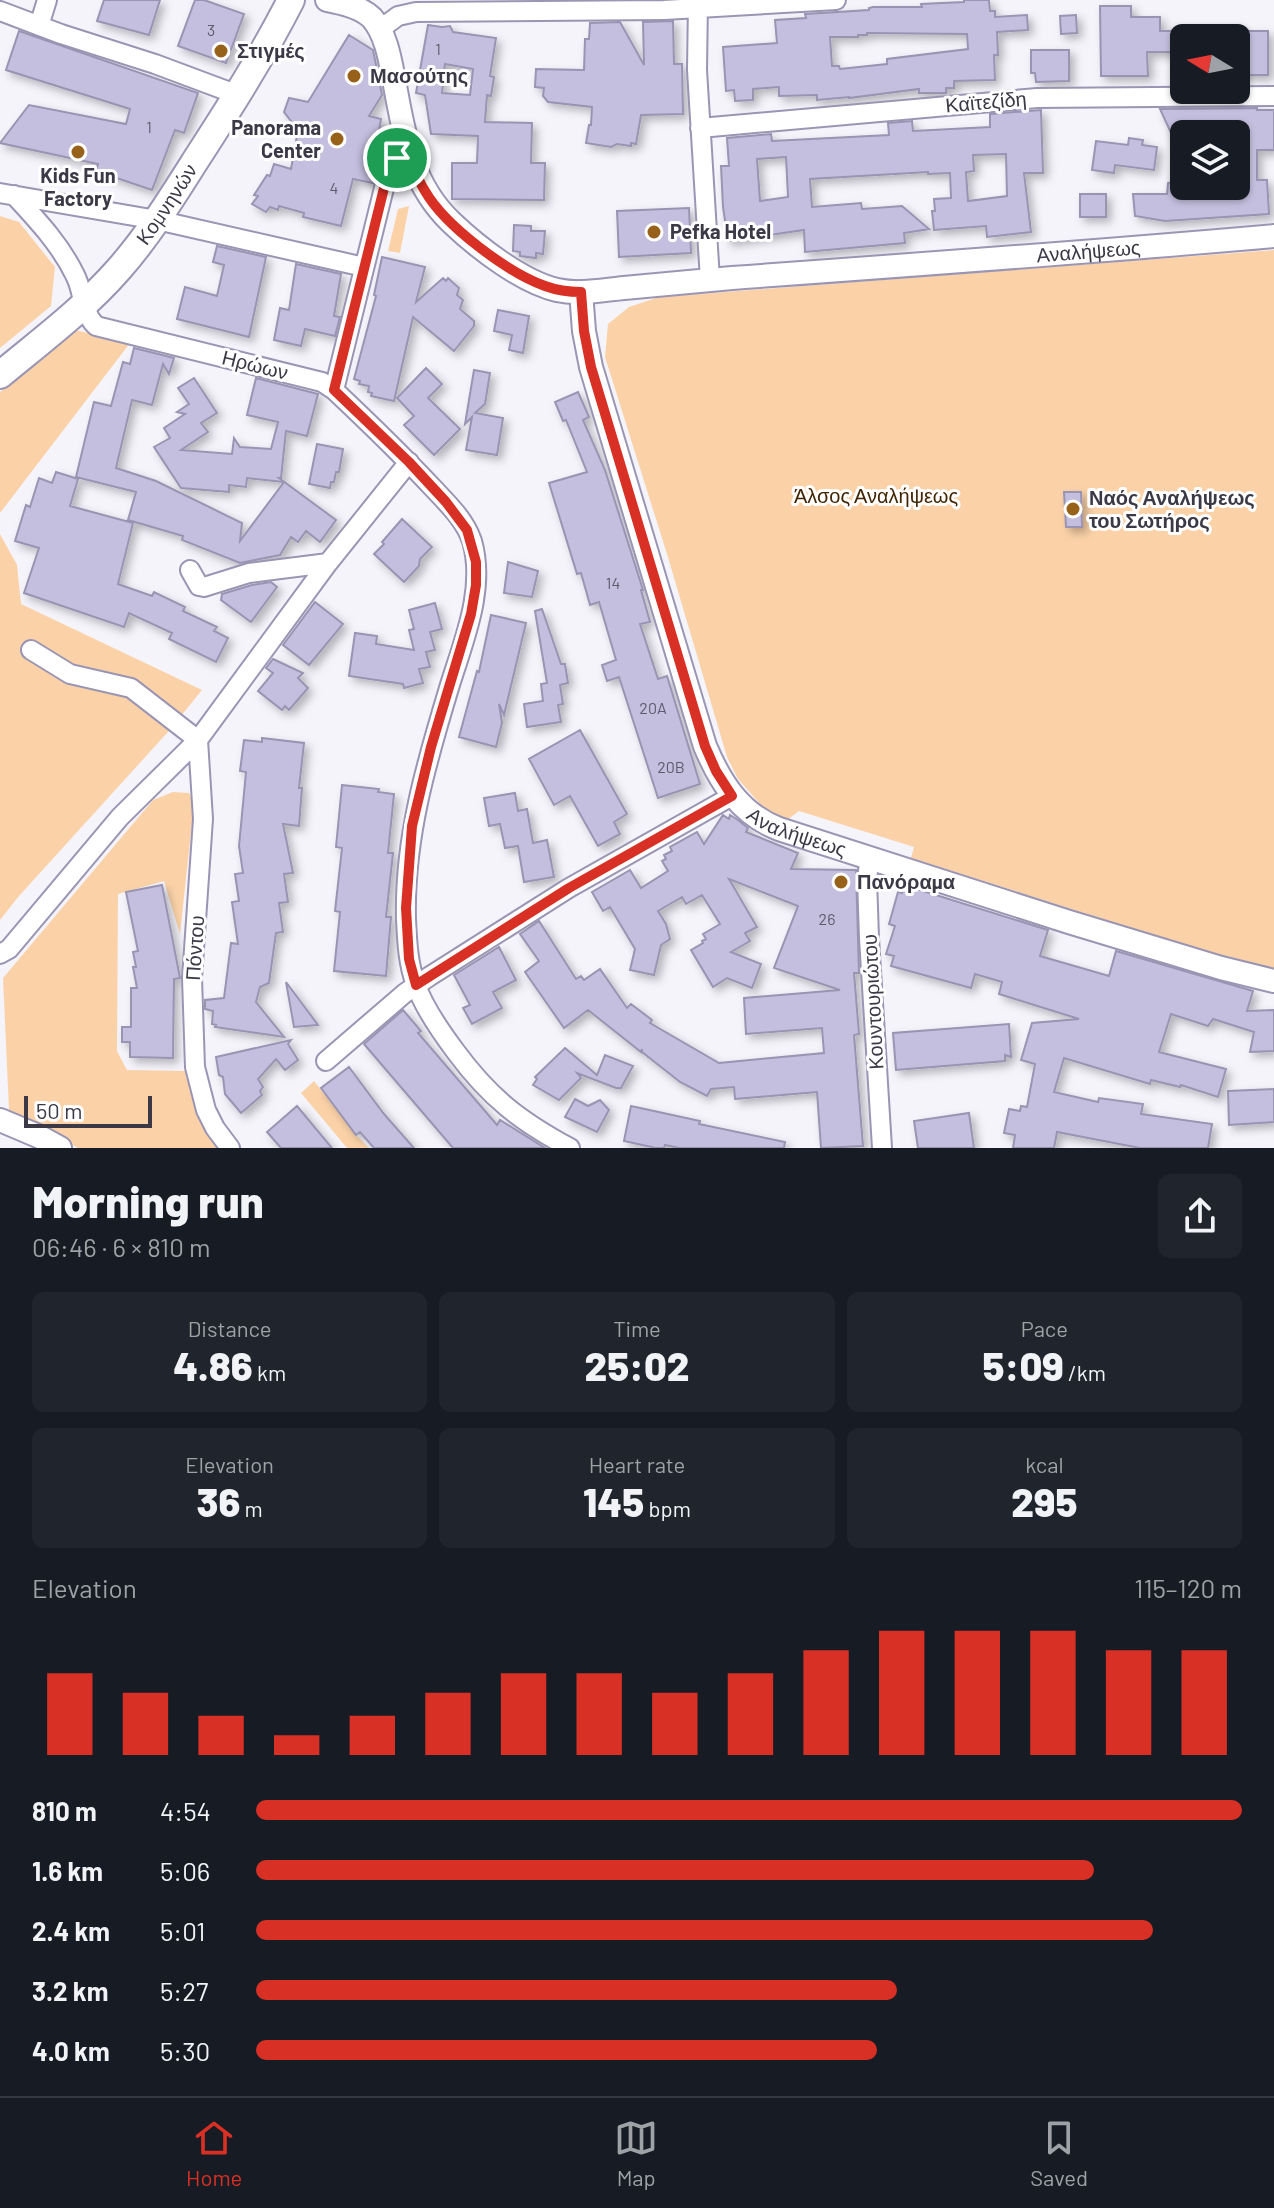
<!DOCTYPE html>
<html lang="en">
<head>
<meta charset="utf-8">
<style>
	:root { --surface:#171b24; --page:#20242c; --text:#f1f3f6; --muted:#9ea1a6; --line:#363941; --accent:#d93025 }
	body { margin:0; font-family:Barlow,sans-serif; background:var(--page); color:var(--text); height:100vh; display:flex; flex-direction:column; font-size:30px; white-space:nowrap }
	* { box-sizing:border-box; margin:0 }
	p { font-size:26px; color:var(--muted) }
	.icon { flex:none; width:44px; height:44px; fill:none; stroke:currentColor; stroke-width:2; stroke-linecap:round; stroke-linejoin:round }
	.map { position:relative; height:1148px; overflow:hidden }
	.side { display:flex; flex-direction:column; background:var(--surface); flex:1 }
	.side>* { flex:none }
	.needle { width:52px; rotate:280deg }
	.tools { position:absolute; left:1170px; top:24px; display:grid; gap:16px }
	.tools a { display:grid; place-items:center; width:80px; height:80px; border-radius:12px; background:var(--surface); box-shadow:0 2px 6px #0004; font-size:40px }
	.scale { position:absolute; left:24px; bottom:20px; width:128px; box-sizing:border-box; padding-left:8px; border:4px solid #3b3946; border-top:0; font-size:22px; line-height:28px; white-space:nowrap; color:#3b3946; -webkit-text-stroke:6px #fff; paint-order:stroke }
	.pin { position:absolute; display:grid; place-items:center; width:68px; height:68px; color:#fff; margin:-34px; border:4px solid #fff; border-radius:50%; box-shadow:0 2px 8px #0007 }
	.round { display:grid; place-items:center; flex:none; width:84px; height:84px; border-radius:12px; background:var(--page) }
	.summary { display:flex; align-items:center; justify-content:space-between; height:136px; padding:0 32px }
	h1 { font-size:44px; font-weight:800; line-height:60px }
	.metrics { display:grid; grid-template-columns:repeat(3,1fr); gap:12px; height:136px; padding:8px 32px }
	.metrics div { display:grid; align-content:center; border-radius:12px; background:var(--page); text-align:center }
	.metrics b { font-size:40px; font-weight:800 }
	.metrics small { font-size:22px; font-weight:400 }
	.metrics p { font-size:22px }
	.chart { height:224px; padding:16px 32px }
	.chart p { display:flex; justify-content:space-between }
	.chart svg { width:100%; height:144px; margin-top:8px; stroke:var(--accent); stroke-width:6 }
	ul { padding:0 32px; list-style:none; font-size:26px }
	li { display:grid; grid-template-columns:128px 96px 1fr; align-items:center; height:60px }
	li i { height:20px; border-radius:10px; background:var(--accent) }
	.tab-bar { display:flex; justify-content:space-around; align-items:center; height:112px; border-top:2px solid var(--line); background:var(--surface); font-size:22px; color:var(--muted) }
	.tab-bar a { display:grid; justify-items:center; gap:4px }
	.tab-bar .on { color:var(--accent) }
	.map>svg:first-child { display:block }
</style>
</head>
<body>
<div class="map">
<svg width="1274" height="1148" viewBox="0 0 1274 1148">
	<defs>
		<filter id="shadow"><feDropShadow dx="4.5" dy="4.5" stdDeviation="4" flood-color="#0004"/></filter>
	</defs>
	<rect width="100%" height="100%" fill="#f5f4fb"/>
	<path fill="#fbd2a8" d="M409,206L400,253L388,251L398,209Z
		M0,216L19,222L55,267L51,306L0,348Z
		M1274,250V970L1241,963L911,858L914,847L799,811L783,823L775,821L738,779L727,757L667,554L605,357L608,324L629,307L659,297Z
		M71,329L130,343L0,513V392Z
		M0,534L17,565L21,604L202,690L167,733L19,896L0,920Z
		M173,792L189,793L194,804L180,934L164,881L118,894L117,1051L127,1070L185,1071L197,1114L219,1148H78L9,1110L3,978L153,800Z
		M314,1081L356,1135L369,1148H347L301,1093Z"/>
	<path fill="#c5bfdf" stroke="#9994b2" stroke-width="2" fill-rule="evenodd" filter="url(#shadow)" d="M104,0H160L149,35L97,21Z
		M195,0H204L244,14L226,63L178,46Z
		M964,0H989L990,11H995V17L1027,15L1028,30L997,32L998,55H994L995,80L954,81V88H946V93H919V89L849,98V97L817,100V95L779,96V87L753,89V100L735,101L734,90L726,91L723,47L777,43L775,20L806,18L805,14L869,10V8L873,7H922L921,4L964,2ZM867,33L967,34L968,49L887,59V64L840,69L839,66H832L830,37H858V35H867Z
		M1100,6H1131V17H1160V31H1184V52H1147L1148,76H1101Z
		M1076,15L1077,33L1061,34L1060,16Z
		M673,21L674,64H682L683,114L641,115L636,144L631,143V146L617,144L611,147L586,143L589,125H591L592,107L548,102L543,96L544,88L535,87L536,69L584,70L585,39H589L590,23L620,22L644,65L643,22Z
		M428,25L442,27L450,26L453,32L496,38L490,76L494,77L491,96L487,95L485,122L532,123L531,163H545L544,200L452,199V163H477L478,136L431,134L425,95L416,93ZM445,64L473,69L470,95L442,93Z
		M19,31L198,93L184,133L175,130L152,190L96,171L98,164L0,143L29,105L126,124L130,109L6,70Z
		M1236,31H1268V75H1236Z
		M349,35L373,50L382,95L369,116L381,119L376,148L380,164L373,183L353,179L341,226L303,217L304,213L279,206L278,210L270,207L266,212L252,204L258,196L254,195L267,175L270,176L274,164L291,169L298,130L284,112L289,98L308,102Z
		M1031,50H1069V81L1036,82L1035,73H1031Z
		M1257,108V110H1274V150H1257V180H1267L1269,214L1165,221L1135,216L1133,194H1167L1168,183L1184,179V186H1236V134H1184V161L1160,109Z
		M1041,110L1043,173H1024L1031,232L987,237L986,226L934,230L932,211H935L934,199L951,198L950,173L928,174V172L810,179L812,207L861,203L862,209L902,206L929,229L904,233L905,243L805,252L804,230L728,241L723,207L721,166H729L727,138L771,134L772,141L889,135L888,123L912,121L913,131L990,127V114ZM1006,154L1007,196L968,201L966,172L974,171L973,155ZM786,157L788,197L760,201L757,159Z
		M1129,138L1143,140L1142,145L1157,147L1154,170L1115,165L1114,173L1092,170L1096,141L1128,145Z
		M1080,194H1106V217H1080Z
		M689,208L691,253L619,257L617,211Z
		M514,225L531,226V231H545L543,254L536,253V258L520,256V252L513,251Z
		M217,246L266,257L249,337L177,319L185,287L217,296L224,265L213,262Z
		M382,257L425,267L416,302L443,278L446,281L448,278L459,288L457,295L463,300L460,309L474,321V326L454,351L413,317L394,401L371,396L372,393L368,392L369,386L359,384L360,381L354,379L376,296L374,295Z
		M296,264L341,274L334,316L340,317L335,336L305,329L301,346L274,340L280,308L289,310Z
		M498,310L529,316L523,353L509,350L512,335L494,331Z
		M134,348L174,358L169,374L163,364L152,405L132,400L116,468L156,481L242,523L240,541L284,482L247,478L246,487L229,485V492L181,488L154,447L170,438L164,428L185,414L177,412L189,404L178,388L194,378L217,413L201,423L208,432L181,450L232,454L234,438L240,447L271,449L278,422L247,415L256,378L318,394L307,436L286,431L281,478H279L336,520L320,542L306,531L298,542L291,537L280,555L240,563L182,540L183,536L128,520L136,492L76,477L94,402L111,406L123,362L130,364Z
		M426,368L442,384L428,398L460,429L434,455L404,425L414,416L397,398Z
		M474,370L490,373L485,404L475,413L503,418L497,455L466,450L472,417L465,424Z
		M578,392L589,417L583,420L605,470L643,590H641L650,622L640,624L658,679L667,676L700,784L658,798L619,677L607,681L602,665L616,660L599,602L590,605L581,573L577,574L549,483L587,472L566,420L563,421L555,402Z
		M317,444L343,449L339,472H336L334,482H331L330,488L309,484Z
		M56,472L78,479L70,506L133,523L118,584L152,596L154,592L185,607L183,611L217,627L214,631L228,638L216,662L169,639L172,633L129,613L124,627L24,593L39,548L15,541L26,505L30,507L39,478L52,483Z
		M1064,492H1081L1082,527H1066Z
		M402,519L432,547L420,559L419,566L404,582L374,554L384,544L382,542Z
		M508,562L538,571L532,597L504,593Z
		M271,582L277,587L251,622L221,600L222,594L252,585Z
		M315,602L343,624L309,665L283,645Z
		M435,603L442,629L430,632L435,650L426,652L430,667L419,669L423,683L404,688L403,684L349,676L355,633L377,636L376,644L414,650L409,630L414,629L409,610Z
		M542,609L561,664H565L568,683L560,685L563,704L558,705L561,722L527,727L524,704L543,701L541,684L547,683L535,611Z
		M491,615L526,623L504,715L499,704L502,723L496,747L459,737L477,671L479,672Z
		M273,659L303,673L298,678L308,688L289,710L285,706L282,710L258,691L273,673L266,668Z
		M580,730L627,814L614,822L620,834L598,846L570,796L554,805L529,759Z
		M262,738L304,743L299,788H302L299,826L283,824L293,873L284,874L288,902L279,903L283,932L276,933L269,983L260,987L256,1002L284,1037L215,1027L216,1025L212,1024L213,1011L205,1009V1000L224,998L231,943L238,944L232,902L239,901L235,874L243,873L239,846L246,772L240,771L244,740L262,742Z
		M342,785L379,789L378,792L394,794L388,853H393L386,917H391L386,976L334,971L340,912L335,911L342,848L336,847Z
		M515,793L518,811L527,809L533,843L547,840L554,877L524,882L518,846L505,848L500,824L489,826L484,798Z
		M723,815L729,819L730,815L738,820L748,828L746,832L798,853L791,869L856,870L859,973H854L859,1034L854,1035L863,1146L821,1148L817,1092L735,1099L734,1087L711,1089L707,1096L680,1082L642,1052V1049L641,1052L588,1010L564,1028L525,972L539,961L520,934L539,921L576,979L581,976L584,980L600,969L627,1008L631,1004L652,1020L650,1023L719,1063L824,1053L822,1028L746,1034L744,998L840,990L774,968L798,906L729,879L757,927L745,933L750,941L731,952L761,964L752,988L727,978L713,987L691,950L703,943L702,941L706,939L703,934L720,924L702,895L686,904L682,897L658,911L666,924L670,939L661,945L654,975L630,970L635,949L610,907L603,911L592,892L630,870L641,888L668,871L662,861L666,859L664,855L672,851L670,847L697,832L704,844Z
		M162,885L180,978L174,979L173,1058L130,1057V1042H122V1027H131V988H137L133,967H136L133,952L138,951L126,892Z
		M904,885L1048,930L1040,956L1109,976L1116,951L1253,991L1247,1011L1274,1010V1051L1250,1052L1254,1032L1213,1019L1208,1026L1171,1014L1159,1052L1226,1069L1218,1097L1181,1085L1180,1087L1151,1080L1150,1084L1064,1058L1054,1092L1098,1102L1099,1098L1143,1104L1141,1114L1212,1124L1208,1148H1140L1057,1132L1054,1148H1013L1015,1135L1004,1133L1009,1109L1020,1111L1021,1106L1027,1107L1035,1064L1021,1060L1032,1023L1079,1019L999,994L1002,982L975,974L971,988L891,966L894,956L886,954L895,926L889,924L898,892L902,893Z
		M499,947L516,980L493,992L502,1008L472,1024L463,1008L470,1005L454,975Z
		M286,982L318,1025L294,1027Z
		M403,1010L421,1031L418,1033L497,1125L500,1120L545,1148H453L364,1044Z
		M1009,1024L1011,1057L1005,1055V1061L896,1070L893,1033Z
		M291,1040L288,1044L298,1060L285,1070L276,1059L258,1079L263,1087L260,1091L262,1095L241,1113L225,1094L223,1077L219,1075L216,1057Z
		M565,1048L597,1075L605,1055L633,1066L621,1088H616L577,1073L581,1078L559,1100L533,1085L537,1079L535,1077Z
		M349,1067L384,1114L414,1148H374L360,1132L356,1135L321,1088Z
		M1274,1089V1122L1229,1125L1228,1091Z
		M575,1099L588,1106L600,1100L609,1110L597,1132L565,1117Z
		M297,1106L332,1148H281L267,1132Z
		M631,1106L700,1121L699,1124L785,1142L784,1148H679L665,1145L664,1148H656L624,1141Z
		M969,1113L974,1148H918L914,1121Z"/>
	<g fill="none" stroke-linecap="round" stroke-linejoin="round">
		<defs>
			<path id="minor" d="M698,0L697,70L710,280
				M0,11L61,34L155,64L238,95
				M39,26L47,0
				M379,30L398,16L416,12L664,10L836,0
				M700,128L1037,98L1274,96
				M0,193L157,220L364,267
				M14,195C37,220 60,244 75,275C84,292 81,311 96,326L322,382L334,390C368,422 401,454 433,488C448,504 465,520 472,541C486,590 463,642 449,688C426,764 404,839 406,919C407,941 408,964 416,985C424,1008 441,1032 456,1052C490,1098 520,1121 570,1148
				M334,390L387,176L397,158L408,145
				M190,570L199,586L204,587L249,573L328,563
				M31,650L70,674L131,688L198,740L203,819L192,978L195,1067L206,1110L215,1128L230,1148
				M870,857L867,878L869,938L882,1148
				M0,954L9,949L120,817L198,740L328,563L409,462
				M326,1061L405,993L430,976L569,888L732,796"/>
			<g id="tertiary">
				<path id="s1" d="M327,0C342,3 361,7 372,18C386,34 390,59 394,80C404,133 410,183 451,222C477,247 522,282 557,290C579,295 602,290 624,288C660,285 696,281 732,278C913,265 1093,252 1274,236"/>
				<path id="s2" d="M581,292L584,331L591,367L705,746C720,782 740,814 779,829L1069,922L1221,968L1274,981"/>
				<path d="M0,1120L38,1136L60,1148"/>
			</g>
			<g id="secondary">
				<path id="s3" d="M0,375C41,341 84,309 119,269C149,235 173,196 197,158C230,107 263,55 291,0"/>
			</g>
		</defs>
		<use href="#minor" stroke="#9b95b4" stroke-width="22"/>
		<use href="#tertiary" stroke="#9b95b4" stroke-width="26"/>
		<use href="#secondary" stroke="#9b95b4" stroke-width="30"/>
		<use href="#minor" stroke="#fff" stroke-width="18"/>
		<use href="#tertiary" stroke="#fff" stroke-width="22"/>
		<use href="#secondary" stroke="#fff" stroke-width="26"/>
	</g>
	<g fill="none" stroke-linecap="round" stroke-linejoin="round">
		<defs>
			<path id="route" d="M408,145C412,161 416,177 425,191C445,226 507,272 545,286C556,290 569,292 581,292L584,331L591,367L705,746L716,771L732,796L569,888L416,985L409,959L406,908L412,826L431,747L471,614L476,585V562L467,530L446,502L409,462L334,390L387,176L397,158Z"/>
		</defs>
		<use href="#route" stroke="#fff" stroke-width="16"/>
		<use href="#route" stroke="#d93025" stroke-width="10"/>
	</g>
	<g fill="#98611a" stroke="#fff" stroke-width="3">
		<circle cx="221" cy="51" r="8"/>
		<circle cx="354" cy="76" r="8"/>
		<circle cx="337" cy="139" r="8"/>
		<circle cx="78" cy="152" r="8"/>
		<circle cx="654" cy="232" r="8"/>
		<circle cx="1073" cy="509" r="8"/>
		<circle cx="841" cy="882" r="8"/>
	</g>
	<g text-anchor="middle" stroke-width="6" stroke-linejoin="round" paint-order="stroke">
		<g font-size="16" fill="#5e5a6c">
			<text x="211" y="36">3</text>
			<text x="438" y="55">1</text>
			<text x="149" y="133">1</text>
			<text x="334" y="194">4</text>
			<text x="613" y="589">14</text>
			<text x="653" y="714">20A</text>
			<text x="671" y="773">20B</text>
			<text x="827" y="925">26</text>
		</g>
		<g font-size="20" font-weight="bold" fill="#3b3946" stroke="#fff" text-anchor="start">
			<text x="237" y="58">Στιγμές</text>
			<text x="370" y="83">Μασούτης</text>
			<text x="321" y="135" text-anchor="end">Panorama<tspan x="321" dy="23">Center</tspan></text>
			<text x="78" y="183" text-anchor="middle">Kids Fun<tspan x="78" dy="23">Factory</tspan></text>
			<text x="670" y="239">Pefka Hotel</text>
			<text x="1089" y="505">Ναός Αναλήψεως<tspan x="1089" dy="23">του Σωτήρος</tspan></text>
			<text x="857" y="889">Πανόραμα</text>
		</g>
		<g font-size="20" fill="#3b3946" stroke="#fff">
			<text transform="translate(986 102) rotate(-5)" y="7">Καϊτεζίδη</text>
			<text dy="7" stroke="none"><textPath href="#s3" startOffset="240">Κομνηνών</textPath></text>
			<text dy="7" stroke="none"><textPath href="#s1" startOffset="932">Αναλήψεως</textPath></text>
			<text transform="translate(255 365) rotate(14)" y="7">Ηρώων</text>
			<text dy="7" stroke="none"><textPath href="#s2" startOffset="604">Αναλήψεως</textPath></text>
			<text transform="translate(195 948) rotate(-86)" y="7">Πόντου</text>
			<text transform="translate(873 1002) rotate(-93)" y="7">Κουντουριώτου</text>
		</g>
		<g font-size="20" fill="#422603" stroke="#fff">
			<text x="876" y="503">Άλσος Αναλήψεως</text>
		</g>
	</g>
</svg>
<div class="tools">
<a><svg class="needle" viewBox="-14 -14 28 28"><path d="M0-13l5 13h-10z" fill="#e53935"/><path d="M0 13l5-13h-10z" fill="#9ea1a6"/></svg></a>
<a><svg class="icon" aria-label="layers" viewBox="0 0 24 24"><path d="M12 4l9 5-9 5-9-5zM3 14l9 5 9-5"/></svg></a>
</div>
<div class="scale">50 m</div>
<div class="pin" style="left:397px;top:158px;background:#1e9e55"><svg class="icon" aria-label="arrive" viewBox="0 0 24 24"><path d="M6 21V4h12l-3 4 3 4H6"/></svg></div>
</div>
<section class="side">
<div class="summary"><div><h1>Morning run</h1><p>06:46 · 6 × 810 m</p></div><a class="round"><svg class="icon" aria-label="share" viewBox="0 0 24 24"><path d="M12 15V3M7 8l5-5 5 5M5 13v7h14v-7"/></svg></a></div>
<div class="metrics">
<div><p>Distance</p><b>4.86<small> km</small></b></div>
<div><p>Time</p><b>25:02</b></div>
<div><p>Pace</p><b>5:09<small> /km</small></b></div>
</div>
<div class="metrics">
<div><p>Elevation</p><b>36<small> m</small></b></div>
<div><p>Heart rate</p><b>145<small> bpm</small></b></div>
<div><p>kcal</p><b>295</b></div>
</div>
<div class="chart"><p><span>Elevation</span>115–120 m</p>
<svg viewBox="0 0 160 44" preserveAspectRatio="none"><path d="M5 44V19M15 44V25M25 44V32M35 44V38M45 44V32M55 44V25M65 44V19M75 44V19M85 44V25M95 44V19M105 44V12M115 44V6M125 44V6M135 44V6M145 44V12M155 44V12"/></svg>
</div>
<ul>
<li><b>810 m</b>4:54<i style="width:100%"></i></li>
<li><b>1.6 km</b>5:06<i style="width:85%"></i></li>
<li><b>2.4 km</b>5:01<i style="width:91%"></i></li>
<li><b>3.2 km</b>5:27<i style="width:65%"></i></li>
<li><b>4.0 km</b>5:30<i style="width:63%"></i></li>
</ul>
</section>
<nav class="tab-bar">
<a class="on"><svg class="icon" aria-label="home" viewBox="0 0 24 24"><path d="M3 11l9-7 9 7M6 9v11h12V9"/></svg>Home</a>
<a><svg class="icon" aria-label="map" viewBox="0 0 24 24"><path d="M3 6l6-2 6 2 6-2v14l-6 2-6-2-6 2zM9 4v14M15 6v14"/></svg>Map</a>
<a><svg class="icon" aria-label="saved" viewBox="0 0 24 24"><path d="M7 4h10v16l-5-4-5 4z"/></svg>Saved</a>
</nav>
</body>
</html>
